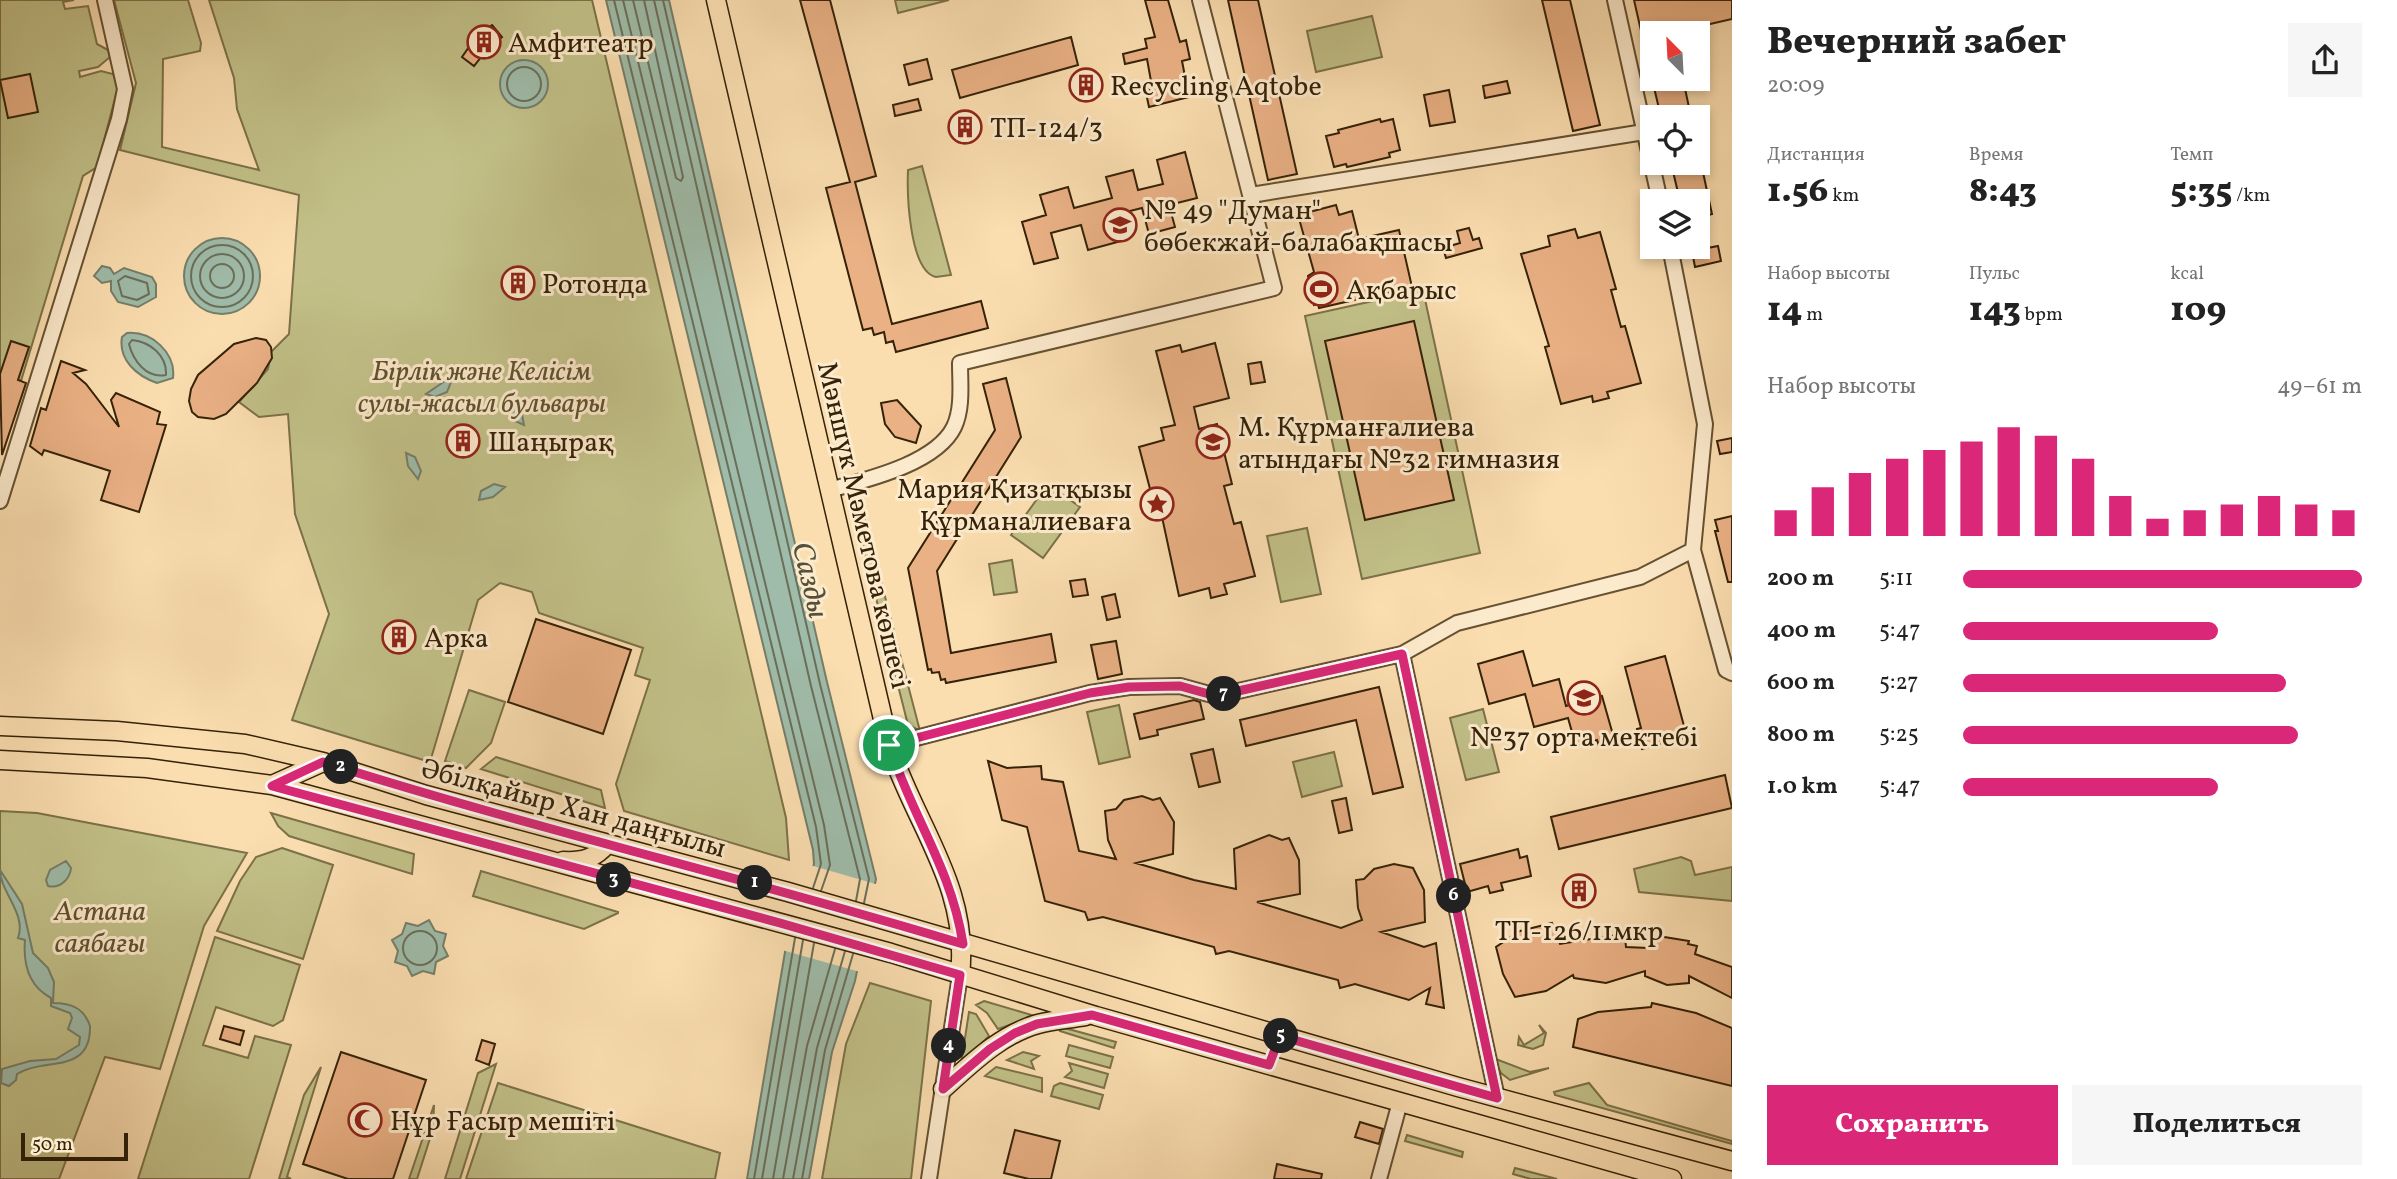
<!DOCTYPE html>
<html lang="ru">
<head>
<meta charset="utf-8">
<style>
	:root { --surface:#fff; --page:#f6f6f6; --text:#222; --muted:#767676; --accent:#db2777 }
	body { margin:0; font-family:Vollkorn,serif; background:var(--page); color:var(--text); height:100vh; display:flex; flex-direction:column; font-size:26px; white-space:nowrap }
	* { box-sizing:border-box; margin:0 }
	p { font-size:23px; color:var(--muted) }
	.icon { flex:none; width:38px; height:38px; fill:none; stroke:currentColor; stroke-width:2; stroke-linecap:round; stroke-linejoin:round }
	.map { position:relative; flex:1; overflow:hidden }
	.drawer { display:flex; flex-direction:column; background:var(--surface); width:665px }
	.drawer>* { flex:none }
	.needle { width:46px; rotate:336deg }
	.fabs { position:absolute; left:1640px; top:21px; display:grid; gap:14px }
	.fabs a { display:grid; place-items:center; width:70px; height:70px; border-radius:0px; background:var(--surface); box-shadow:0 4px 10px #0003; font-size:35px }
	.scale { position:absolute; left:21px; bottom:18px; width:107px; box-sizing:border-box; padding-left:7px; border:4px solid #352208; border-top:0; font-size:19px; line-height:24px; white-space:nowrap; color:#352208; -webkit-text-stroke:5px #fceacc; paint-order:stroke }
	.pin { position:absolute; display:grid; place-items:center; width:60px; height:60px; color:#fff; margin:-30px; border:4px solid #fff; border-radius:50%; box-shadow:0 2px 7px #0007 }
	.km { position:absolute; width:35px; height:35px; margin:-18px; border-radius:50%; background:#222; color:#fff; font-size:19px; line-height:35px; text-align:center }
	.round { display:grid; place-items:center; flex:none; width:74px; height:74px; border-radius:0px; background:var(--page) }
	.overview { display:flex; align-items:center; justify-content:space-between; height:119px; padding:0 35px }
	h1 { font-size:38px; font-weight:800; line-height:52px }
	.figures { display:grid; grid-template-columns:repeat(3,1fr); gap:10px; height:119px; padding:7px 35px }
	.figures div { display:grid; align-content:center }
	.figures b { font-size:35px; font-weight:800 }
	.figures small { font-size:19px; font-weight:400 }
	.figures p { font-size:19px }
	.chart { height:196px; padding:14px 35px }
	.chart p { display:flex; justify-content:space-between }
	.chart svg { width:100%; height:126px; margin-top:7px; stroke:var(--accent); stroke-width:6 }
	.action { display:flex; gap:14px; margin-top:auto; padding:14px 35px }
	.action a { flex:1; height:80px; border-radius:0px; background:var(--accent); color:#fff; font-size:28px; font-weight:800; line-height:80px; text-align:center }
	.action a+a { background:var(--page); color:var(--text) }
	ul { padding:0 35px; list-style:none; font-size:23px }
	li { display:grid; grid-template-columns:112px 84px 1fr; align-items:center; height:52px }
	li i { height:18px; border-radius:9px; background:var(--accent) }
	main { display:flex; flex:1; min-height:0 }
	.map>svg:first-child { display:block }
</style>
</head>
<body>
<main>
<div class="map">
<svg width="1732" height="1179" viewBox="0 0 1732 1179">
	<rect width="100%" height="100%" fill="#fbdeb0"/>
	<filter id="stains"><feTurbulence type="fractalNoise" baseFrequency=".00286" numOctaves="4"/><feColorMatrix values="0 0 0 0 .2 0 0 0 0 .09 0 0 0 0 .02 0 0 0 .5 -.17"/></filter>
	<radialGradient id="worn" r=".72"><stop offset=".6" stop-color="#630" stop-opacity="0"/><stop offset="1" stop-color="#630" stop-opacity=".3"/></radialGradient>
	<path fill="#c2c088" stroke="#7c7148" stroke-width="2" d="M0,0H74L63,2L65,9L88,6L97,44L108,50L110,57L98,67L79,71L80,77L101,71L113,74L118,87L97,167L83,176L21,381L0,374Z
		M114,0H188L201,43L200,51L163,59L162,147L259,170L237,109L234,78L209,0H592L786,818L789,860L624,811L616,784L650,680L635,675L643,648L539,613L532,592L500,583L478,600L430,762L292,720L329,614L295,514L288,414L259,417L239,402L268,369L271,352L289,334L299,195L120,150L136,83Z
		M895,0H949L898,13Z
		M1372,16L1382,57L1316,72L1307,31Z
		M922,166L951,275L936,277C909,271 907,193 908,170Z
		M1423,290L1480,553L1362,579L1305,316Z
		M1048,484L1080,507L1043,558L1011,535Z
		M858,493L920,731L908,725L853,507V498Z
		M1307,528L1321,594L1281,602L1267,536Z
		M1012,560L1017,592L994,595L989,564Z
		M469,690L505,702L491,743L466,768L445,761Z
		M1119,705L1130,757L1099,764L1087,712Z
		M1483,709L1499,772L1466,780L1450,718Z
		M1334,752L1342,786L1302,797L1293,762Z
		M496,757L601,790L605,808L481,769Z
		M0,811L37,813L247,853L204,926L160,1069L105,1057L59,1179H0Z
		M271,813L414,854L412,874L289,836L278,826Z
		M282,848L333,865L303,959L217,931L240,881L256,857Z
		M1681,857L1691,861L1695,875L1732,867V901L1639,892L1634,869Z
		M481,871L618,912V913L584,929L473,896Z
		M215,937L300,965L283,1020L273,1026L216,1007L203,1045L248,1058L255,1036L291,1045L249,1179H138Z
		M870,983L931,1001L911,1179H822L846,1044Z
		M984,1001L1035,1016L998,1029L987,1013L976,1005Z
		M969,1012L976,1014L989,1036L961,1064Z
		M1539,1025L1546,1033L1543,1045L1533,1049L1518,1045L1519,1037L1524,1045L1544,1033Z
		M1061,1027L1116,1042L1114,1048L1060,1031Z
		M1069,1045L1113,1057L1110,1068L1066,1056Z
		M1023,1052L1039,1056L1031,1061L1034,1069L1007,1060Z
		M1493,1058L1530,1072L1549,1068L1510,1080L1501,1073Z
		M1069,1063L1108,1074L1104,1088L1065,1077L1072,1071Z
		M496,1064L460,1179H445L478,1073Z
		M321,1067L287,1177L291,1179H279L304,1095Z
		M996,1067L1042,1078V1092L985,1076Z
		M498,1083L720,1153L715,1179H466Z
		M1060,1083L1103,1095L1099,1109L1051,1096L1054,1086Z
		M1589,1083L1607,1105L1732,1141V1144L1555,1095L1554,1092Z
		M434,1105L433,1129L417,1179H409Z
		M1407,1135L1463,1152L1462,1157L1405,1141Z
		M1515,1168L1557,1179H1531L1513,1174Z"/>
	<path fill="#9fbcaa" stroke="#757e69" stroke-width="2" d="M606,0H669L827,682L876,879L855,981L832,1052L809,1179H747L787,940L814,864L813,850Z
		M500 84a24 24 0 1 1 48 0a24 24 0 1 1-48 0Z
		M184 276a38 38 0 1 1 76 0a38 38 0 1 1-76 0Z
		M102,266L110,268L114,274L124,268L152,277L156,284V297L138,307L118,302L111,291V281L102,283L94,276Z
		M127,333C152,331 176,353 173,378L157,383C137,376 118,360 122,337Z
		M445,381L451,382L447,392L435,397L426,394Z
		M512,400L521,409L524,425L515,421L508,410Z
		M470,426L478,445L461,453L452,435Z
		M406,453L415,457L421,471L418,479L408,466Z
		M494,484L505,487L493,497L479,500L481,491Z
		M66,861L71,868C70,879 60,889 48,886L46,880L50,870Z
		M0,870L22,904L33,953L48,968L54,982L53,1003C71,1003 84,1008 90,1026C91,1075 44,1057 17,1074L16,1080L9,1086L1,1083L2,1069L30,1061L56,1059L79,1045L80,1037L68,1029L72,1018L70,1013L51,1006V998C28,986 23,964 25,940L18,938C27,914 0,892 0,870Z
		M429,920L435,931L446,934L443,946L448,956L436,962L434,974L423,971L412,976L407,966L395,962L398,951L392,940L402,934L406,923L418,926Z"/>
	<path fill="#fbdeb0" d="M810,865L879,885L860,972L782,950Z"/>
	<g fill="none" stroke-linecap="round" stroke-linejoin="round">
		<path stroke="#6a6f59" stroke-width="2" d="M614,0L816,827L821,864L813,888
			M623,0L824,825L830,865L821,891
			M633,0L676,178L681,181L683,177L644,0
			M654,0L811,686L860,879L856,901
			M663,0L820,684L869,879L864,903
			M507 84a17 17 0 1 1 34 0a17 17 0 1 1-34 0Z
			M191 276a31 31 0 1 1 62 0a31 31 0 1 1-62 0Z
			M200 276a22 22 0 1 1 44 0a22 22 0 1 1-44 0Z
			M210 276a12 12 0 1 1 24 0a12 12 0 1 1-24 0Z
			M125,276L147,283L149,294L137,300L122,296L118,281Z
			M132,340C150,342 167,355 166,375C146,379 133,360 129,344Z
			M403 948a17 17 0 1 1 34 0a17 17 0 1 1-34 0Z
			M754,1179L795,938
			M762,1179L803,940
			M773,1179L814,943
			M783,1179L807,1046L835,949
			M793,1179L817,1048L845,951
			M802,1179L825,1050L853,954"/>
	</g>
	<path fill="#eab185" stroke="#352208" stroke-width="2" d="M800,0H830L876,176L855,182L892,324L981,301L988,328L896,352L893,341L886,343L884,332L874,335L872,328L863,330L826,188L850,182Z
		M1145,0H1168L1180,42L1186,40L1190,59L1182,61L1189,97L1149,107L1146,93L1150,92L1148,81H1151L1147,59L1125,64L1123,54L1147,48L1145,39L1155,37Z
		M1228,0H1258L1297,174L1268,180Z
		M1542,0H1570L1600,125L1573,131Z
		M1634,0H1732V19L1697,27L1698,30L1685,33H1652V56L1647,57Z
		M492,25L502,37L489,47L474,66L462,57L476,37Z
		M1071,37L1078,65L960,98L952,70Z
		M927,59L932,79L909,85L904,65Z
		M30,74L38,112L8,118L0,80Z
		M1652,79H1683L1691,117H1661Z
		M1507,81L1510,93L1485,98L1483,86Z
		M1449,90L1455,122L1430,126L1424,95Z
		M918,99L921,110L895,116L893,105Z
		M968,115L973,137L961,139L956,118Z
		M1380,119L1381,122L1393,119L1400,150L1389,153L1390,157L1347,167L1346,164L1334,167L1326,136L1339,133L1338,130Z
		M1185,152L1197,198L1169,205L1175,227L1149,234L1142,208L1114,215L1121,241L1088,250L1081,225L1051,233L1058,258L1034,264L1022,222L1046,215L1040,195L1068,187L1074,208L1112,198L1106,177L1133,170L1138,190L1163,184L1157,160Z
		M1671,163H1701L1712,214L1698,218V201H1680Z
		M1336,205L1339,215L1352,211L1359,239L1399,230L1412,287L1319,308L1318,304L1314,305L1308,276L1314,272L1298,215Z
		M1469,228L1473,240L1479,238L1482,248L1446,258L1443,248L1460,243L1457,231Z
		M1575,229L1578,238L1600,232L1616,289L1611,290L1621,327L1625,326L1641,383L1607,392L1609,398L1593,402L1592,396L1561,404L1545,347L1549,346L1521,254L1550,246L1548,236Z
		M1718,246L1721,261L1695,267L1692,251Z
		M503 284a15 15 0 1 1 30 0a15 15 0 1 1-30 0Z
		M1414,321L1454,500L1365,520L1325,341Z
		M256,338L266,340L271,347L272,358L257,383L226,414L214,419L198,417L192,412L189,401L191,389L198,375L234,344Z
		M11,341L29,347L18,380L26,383L2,455L0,374Z
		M1215,343L1229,398L1194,407L1199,429L1217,424L1232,484L1224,486L1234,524L1241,522L1255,576L1224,584L1227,594L1211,598L1209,588L1179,596L1159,503L1154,504L1139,447L1164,440L1161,428L1175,425L1156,351L1180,345L1182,352Z
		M61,361L85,370L73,373L86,384L119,427L111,400L116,393L160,412L157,424L166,425L139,512L101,500L110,471L44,450L42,455L30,446L41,408L46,410Z
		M1261,362L1265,382L1251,384L1248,364Z
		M1006,378L1021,437L937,571L943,606L951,653L1051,634L1056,662L946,683L945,679L941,680L939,672L932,673L931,669L928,670L908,568L995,430L983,384Z
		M897,400L921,426L916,443L895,437L885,424L881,403Z
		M1732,438V452L1720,454L1717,441Z
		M1732,516V582H1728L1715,531H1718L1715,520Z
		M1085,579L1088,595L1073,597L1070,581Z
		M1115,594L1120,617L1107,620L1102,597Z
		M536,619L631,650L603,734L508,702Z
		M1116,641L1122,674L1098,679L1091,645Z
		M1523,651L1533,686L1559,679L1566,706L1602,696L1615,742L1599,746L1597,740L1576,746L1568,718L1534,727L1525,694L1489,704L1478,664Z
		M1665,656L1687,737L1642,749L1637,729L1641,728L1625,667Z
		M1379,687L1403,787L1373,794L1356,720L1246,746L1240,720Z
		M1194,700L1200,702L1204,719L1157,730L1158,735L1140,739L1134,714Z
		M1213,749L1220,782L1199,787L1191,754Z
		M988,761L1007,768L1041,766L1042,779L1063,782L1079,851L1116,859L1108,840L1105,811L1116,809L1124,800L1142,796L1153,800L1160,798L1174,822L1173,854L1136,863L1194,880L1236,889L1234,849L1269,835L1282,840L1289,838L1299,860L1300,894L1257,902L1341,928L1362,920L1358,908L1356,880L1364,879L1374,869L1394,864L1413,868L1424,890L1425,922L1381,932L1424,947L1436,943L1444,1008L1426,1004L1430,988L1409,1000L1355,984L1340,988L1338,980L1229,951L1216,954L1214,947L1103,917L1088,920L1085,912L1045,901L1027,827L1002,820Z
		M1725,775L1732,808L1559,849L1551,817Z
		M1346,798L1352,830L1339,833L1332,801Z
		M1518,849L1520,858L1527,856L1531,876L1501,883L1503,890L1490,893L1488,886L1467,892L1460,864Z
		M1584,876L1588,897L1573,900L1568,880Z
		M1552,923L1560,944L1616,935L1617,938L1625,937L1626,947L1648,948L1649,938L1658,940V936L1689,941L1688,944L1697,946L1695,954L1732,967V998L1689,976V983L1667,985L1645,976V971L1606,983L1574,978L1573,975L1546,991L1515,997L1503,974L1496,947L1520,931Z
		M1652,1003L1696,1013L1732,1028V1086L1573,1047L1578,1019L1598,1012L1651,1007Z
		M224,1026L244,1031L240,1045L220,1039Z
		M482,1040L495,1044L489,1065L476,1060Z
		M341,1052L426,1080L393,1179H348L303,1164Z
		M1360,1122L1383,1129L1379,1144L1355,1137Z
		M1015,1130L1060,1141L1051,1179H1029L1004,1173Z
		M1277,1164L1322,1174L1321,1179H1274Z"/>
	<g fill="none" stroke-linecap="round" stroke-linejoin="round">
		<defs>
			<path id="minor" d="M1615,0L1660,201
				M1251,195L1644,132
				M1670,247L1705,424L1693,550L1726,670L1732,673
				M829,490C865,480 936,464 954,427C963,408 960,383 960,363L1274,288L1200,0
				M0,501L119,119L125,89L105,0
				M1402,654L1497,1098
				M889,745L1090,693L1129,687L1180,686L1216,696L1402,654L1457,623L1640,577L1693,550
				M929,1179L960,975
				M1379,1179L1400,1102"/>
			<path id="major" d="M716,0L889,745C915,825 970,887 960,975
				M0,726L117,731L245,744L323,762L426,795L788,892L1458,1087L1732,1161
				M0,760L147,768L272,785L891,953L1096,1016L1672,1179
				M272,785L323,762
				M563,861C582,862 595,859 607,844
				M943,1089C971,1064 1001,1034 1038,1024C1053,1020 1070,1019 1086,1016"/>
		</defs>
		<use href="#minor" stroke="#665132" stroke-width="18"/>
		<use href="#major" stroke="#352208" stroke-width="21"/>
		<use href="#minor" stroke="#fceacc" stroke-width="14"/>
		<use href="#major" stroke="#fbdeb0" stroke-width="18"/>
	</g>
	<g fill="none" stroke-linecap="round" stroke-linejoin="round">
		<defs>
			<path id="route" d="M1402,654L1497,1098L1280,1036L1269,1065L1092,1015L1037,1024L1015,1033L990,1049L943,1089L960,975L780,923L272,786L323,762C534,829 751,879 963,944C951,867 912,817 889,745L1090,693L1129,687L1180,686L1216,696Z"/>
		</defs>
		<use href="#route" stroke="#fff" stroke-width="14"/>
		<use href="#route" stroke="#db2777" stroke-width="9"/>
	</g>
	<defs>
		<symbol id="building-ring" viewBox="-11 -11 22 22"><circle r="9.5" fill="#fceacc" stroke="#8f2418" stroke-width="1.5"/><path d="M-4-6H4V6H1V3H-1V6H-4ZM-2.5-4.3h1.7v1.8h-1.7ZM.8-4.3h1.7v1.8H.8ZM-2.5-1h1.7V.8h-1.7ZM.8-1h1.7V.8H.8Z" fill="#8f2418"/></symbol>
		<symbol id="school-ring" viewBox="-11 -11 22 22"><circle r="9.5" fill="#fceacc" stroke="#8f2418" stroke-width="1.5"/><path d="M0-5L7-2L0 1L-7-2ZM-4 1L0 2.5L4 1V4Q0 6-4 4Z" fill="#8f2418"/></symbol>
		<symbol id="stadium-ring" viewBox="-11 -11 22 22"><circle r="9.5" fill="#fceacc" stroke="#8f2418" stroke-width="1.5"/><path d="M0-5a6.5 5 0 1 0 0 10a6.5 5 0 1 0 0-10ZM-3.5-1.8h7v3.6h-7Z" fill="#8f2418"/></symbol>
		<symbol id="sight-ring" viewBox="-11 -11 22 22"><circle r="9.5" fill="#fceacc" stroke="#8f2418" stroke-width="1.5"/><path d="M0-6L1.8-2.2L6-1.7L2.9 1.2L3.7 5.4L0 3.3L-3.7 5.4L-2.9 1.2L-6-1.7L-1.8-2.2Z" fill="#8f2418"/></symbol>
		<symbol id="mosque-ring" viewBox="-11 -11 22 22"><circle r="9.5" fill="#fceacc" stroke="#8f2418" stroke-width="1.5"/><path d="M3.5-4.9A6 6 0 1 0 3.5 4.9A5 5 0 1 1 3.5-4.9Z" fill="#8f2418"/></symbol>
	</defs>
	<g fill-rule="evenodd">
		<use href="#building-ring" x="465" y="23" width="38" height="38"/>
		<use href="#building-ring" x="1067" y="66" width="38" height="38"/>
		<use href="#building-ring" x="946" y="108" width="38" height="38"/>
		<use href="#school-ring" x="1101" y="206" width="38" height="38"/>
		<use href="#building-ring" x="499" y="264" width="38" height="38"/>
		<use href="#stadium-ring" x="1302" y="270" width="38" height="38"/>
		<use href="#building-ring" x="444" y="422" width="38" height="38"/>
		<use href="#school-ring" x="1194" y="423" width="38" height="38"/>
		<use href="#sight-ring" x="1138" y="485" width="38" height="38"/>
		<use href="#building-ring" x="380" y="618" width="38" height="38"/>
		<use href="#school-ring" x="1565" y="679" width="38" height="38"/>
		<use href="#building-ring" x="1560" y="872" width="38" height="38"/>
		<use href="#mosque-ring" x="346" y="1101" width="38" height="38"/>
	</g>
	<g text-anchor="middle" stroke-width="6" stroke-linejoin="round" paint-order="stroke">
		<g font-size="28" fill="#352208" stroke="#fceacc" text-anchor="start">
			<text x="508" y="52">Амфитеатр</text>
			<text x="1110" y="95">Recycling Aqtobe</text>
			<text x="990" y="137">ТП-124/3</text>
			<text x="1144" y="219">№ 49 "Думан"<tspan x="1144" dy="32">бөбекжай-балабақшасы</tspan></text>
			<text x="542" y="293">Ротонда</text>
			<text x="1346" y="299">Ақбарыс</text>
			<text x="1238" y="436">М. Құрманғалиева<tspan x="1238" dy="32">атындағы №32 гимназия</tspan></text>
			<text x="488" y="451">Шаңырақ</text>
			<text x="1132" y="498" text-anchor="end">Мария Қизатқызы<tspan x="1132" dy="32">Құрманалиеваға</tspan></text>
			<text x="424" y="647">Арка</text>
			<text x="1584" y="746" text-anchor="middle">№37 орта мектебі</text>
			<text x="1579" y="940" text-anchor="middle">ТП-126/11мкр</text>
			<text x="390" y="1130">Нұр Ғасыр мешіті</text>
		</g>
		<g font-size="28" font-style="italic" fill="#5f512e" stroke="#fceacc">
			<text x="482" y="380">Бірлік және Келісім<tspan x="482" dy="32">сулы-жасыл бульвары</tspan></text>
			<text x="100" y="920">Астана<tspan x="100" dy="32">саябағы</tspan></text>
		</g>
		<g font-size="28" fill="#352208" stroke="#fceacc">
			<text transform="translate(865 525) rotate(77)" y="10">Мәншүк Мәметова көшесі</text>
			<text transform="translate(574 807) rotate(15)" y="10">Әбілқайыр Хан даңғылы</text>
		</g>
		<g font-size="30" font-style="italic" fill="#555039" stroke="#fceacc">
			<text transform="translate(811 580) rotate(77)" y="10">Сазды</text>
		</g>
	</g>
	<rect width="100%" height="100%" filter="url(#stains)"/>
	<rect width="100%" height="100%" fill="url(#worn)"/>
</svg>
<div class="fabs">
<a><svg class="needle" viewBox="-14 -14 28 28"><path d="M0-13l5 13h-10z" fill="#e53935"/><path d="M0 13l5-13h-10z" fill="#767676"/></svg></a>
<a><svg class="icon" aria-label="locate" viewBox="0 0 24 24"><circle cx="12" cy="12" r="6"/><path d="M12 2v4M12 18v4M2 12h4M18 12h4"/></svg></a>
<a><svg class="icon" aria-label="layers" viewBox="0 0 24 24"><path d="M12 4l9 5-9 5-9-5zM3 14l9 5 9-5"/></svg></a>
</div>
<div class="scale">50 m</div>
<div class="pin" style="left:889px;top:745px;background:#1e9e55"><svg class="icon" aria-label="arrive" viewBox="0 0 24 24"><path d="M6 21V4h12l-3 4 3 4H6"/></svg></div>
<b class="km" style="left:755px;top:883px">1</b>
<b class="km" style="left:341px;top:767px">2</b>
<b class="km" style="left:614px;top:880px">3</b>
<b class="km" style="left:949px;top:1046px">4</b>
<b class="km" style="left:1281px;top:1036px">5</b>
<b class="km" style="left:1454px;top:896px">6</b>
<b class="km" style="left:1224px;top:694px">7</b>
</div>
<section class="drawer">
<div class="overview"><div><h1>Вечерний забег</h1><p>20:09</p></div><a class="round"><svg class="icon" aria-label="share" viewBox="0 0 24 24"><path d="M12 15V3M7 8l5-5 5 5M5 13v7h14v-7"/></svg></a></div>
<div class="figures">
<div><p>Дистанция</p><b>1.56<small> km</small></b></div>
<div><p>Время</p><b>8:43</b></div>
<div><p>Темп</p><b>5:35<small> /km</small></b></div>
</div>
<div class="figures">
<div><p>Набор высоты</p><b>14<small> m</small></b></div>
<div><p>Пульс</p><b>143<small> bpm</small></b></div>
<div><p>kcal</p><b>109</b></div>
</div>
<div class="chart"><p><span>Набор высоты</span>49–61 m</p>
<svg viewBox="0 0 160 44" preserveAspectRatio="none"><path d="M5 44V35M15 44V27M25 44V22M35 44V17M45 44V14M55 44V11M65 44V6M75 44V9M85 44V17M95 44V30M105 44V38M115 44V35M125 44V33M135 44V30M145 44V33M155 44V35"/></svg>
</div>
<ul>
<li><b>200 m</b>5:11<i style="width:100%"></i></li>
<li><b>400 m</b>5:47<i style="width:64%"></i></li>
<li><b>600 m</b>5:27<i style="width:81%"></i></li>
<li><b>800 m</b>5:25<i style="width:84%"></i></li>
<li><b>1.0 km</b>5:47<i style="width:64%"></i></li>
</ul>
<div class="action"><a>Сохранить</a><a>Поделиться</a></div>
</section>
</main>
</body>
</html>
